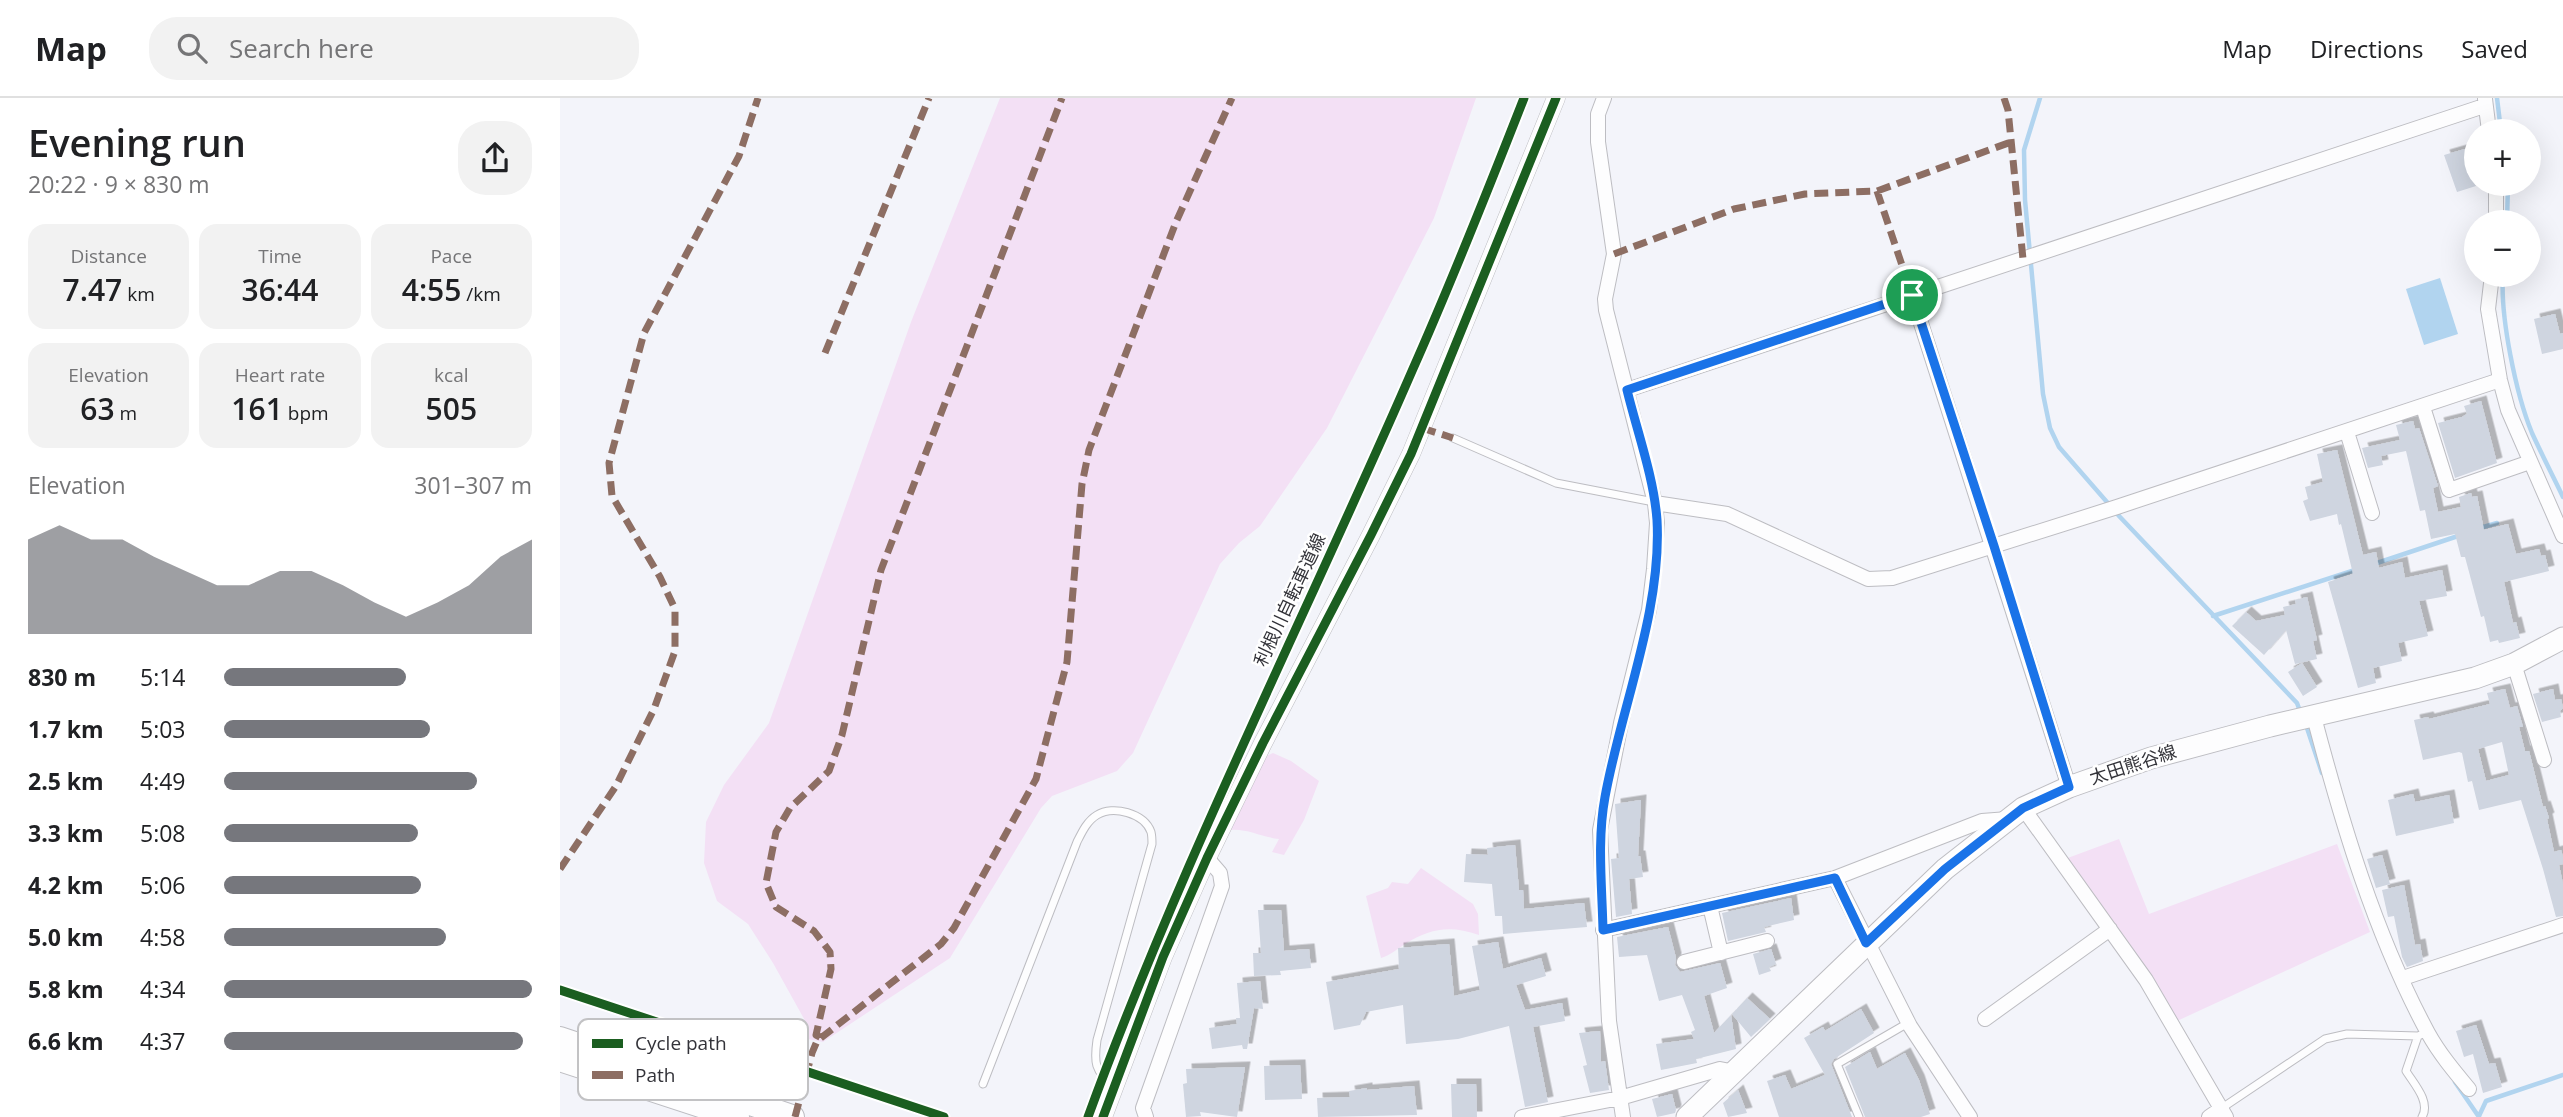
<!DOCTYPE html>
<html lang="en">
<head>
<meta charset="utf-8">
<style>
	:root { --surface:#fff; --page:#f2f2f2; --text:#202124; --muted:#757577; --line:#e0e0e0; --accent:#76777d }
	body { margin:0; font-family:"Open Sans","Noto Sans JP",sans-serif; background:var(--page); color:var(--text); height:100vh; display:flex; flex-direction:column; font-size:26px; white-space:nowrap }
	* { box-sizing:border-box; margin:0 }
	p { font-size:23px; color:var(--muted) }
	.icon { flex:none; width:38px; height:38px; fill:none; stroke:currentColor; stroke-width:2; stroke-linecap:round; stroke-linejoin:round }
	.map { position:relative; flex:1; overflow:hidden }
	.panel { display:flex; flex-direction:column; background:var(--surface); width:560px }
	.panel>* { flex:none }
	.controls { position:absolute; left:1904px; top:21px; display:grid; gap:14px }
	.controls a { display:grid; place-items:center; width:77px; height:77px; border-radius:50%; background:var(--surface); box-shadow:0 7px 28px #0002; font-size:35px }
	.pin { position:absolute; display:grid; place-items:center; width:60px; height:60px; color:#fff; margin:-30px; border:4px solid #fff; border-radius:50%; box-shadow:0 2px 7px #0007 }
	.round { display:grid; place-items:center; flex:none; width:74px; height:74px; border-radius:28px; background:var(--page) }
	.head { display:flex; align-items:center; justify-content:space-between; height:119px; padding:0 28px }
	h1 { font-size:38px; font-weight:600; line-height:52px }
	.stats { display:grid; grid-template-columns:repeat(3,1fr); gap:10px; height:119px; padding:7px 28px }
	.stats div { display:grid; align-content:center; border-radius:18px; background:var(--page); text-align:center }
	.stats b { font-size:30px; font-weight:600 }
	.stats small { font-size:19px; font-weight:400 }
	.stats p { font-size:19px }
	.chart { height:196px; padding:14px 28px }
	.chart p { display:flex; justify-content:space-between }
	.chart svg { width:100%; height:126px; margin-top:7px; fill:var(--accent); opacity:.7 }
	ul { padding:0 28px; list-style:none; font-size:23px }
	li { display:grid; grid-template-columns:112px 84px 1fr; align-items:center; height:52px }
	li i { height:18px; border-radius:9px; background:var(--accent) }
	header { display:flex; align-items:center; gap:42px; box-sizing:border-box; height:98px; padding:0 35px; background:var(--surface); border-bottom:2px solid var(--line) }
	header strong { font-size:33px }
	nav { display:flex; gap:38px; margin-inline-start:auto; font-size:24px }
	.search { width:490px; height:63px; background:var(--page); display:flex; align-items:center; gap:18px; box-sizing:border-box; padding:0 24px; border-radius:28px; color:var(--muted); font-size:26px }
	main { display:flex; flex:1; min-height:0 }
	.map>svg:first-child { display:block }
</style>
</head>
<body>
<header>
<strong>Map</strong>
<div class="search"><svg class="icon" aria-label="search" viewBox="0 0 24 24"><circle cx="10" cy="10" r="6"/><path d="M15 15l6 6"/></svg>Search here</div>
<nav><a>Map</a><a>Directions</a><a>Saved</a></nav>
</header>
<main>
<section class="panel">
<div class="head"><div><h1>Evening run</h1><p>20:22 · 9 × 830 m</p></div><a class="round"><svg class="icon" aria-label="share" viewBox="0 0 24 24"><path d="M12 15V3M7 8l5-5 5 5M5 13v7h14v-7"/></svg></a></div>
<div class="stats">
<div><p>Distance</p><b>7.47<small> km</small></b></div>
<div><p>Time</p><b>36:44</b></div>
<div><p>Pace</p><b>4:55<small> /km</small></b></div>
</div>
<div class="stats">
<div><p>Elevation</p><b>63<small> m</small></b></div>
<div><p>Heart rate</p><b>161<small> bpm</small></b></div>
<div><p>kcal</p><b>505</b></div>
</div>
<div class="chart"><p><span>Elevation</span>301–307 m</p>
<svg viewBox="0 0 160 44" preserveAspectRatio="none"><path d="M0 44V11L10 6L20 11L30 11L40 17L50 22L60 27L70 27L80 22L90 22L100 27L110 33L120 38L130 33L140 27L150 17L160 11V44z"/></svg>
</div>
<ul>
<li><b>830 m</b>5:14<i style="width:59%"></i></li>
<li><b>1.7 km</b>5:03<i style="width:67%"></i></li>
<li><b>2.5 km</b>4:49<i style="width:82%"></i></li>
<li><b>3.3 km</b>5:08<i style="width:63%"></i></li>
<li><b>4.2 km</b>5:06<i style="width:64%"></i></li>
<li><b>5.0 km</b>4:58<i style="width:72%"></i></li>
<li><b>5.8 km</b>4:34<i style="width:100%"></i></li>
<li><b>6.6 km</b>4:37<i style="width:97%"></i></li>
</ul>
</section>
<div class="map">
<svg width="2003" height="1019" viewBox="0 0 2003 1019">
	<defs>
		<filter id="shadow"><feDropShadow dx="5.5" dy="-5.5" stdDeviation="0" flood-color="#0004"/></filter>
	</defs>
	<rect width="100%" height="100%" fill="#f3f4fa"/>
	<path fill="#f3e0f5" d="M440,0H916L874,120L767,330L700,428L679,445L660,466L573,655L557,673L492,698L481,710L390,860L263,944L248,941V928L213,865L188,826L157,803L144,765L146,724L164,687L209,625L351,224Z
		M713,655L731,663L759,683L744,722L724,757L712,754L719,741C701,739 687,730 669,732L706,658Z
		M1559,741L1589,816L1777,746L1810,834L1617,923L1606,902L1505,761Z
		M861,770L913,806L918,816L919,837C890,827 871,830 845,846C837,851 831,857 821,860L806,798L828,790L832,784L848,786Z"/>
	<path fill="#b1d4ef" d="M1880,180L1898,236L1864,247L1846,191Z"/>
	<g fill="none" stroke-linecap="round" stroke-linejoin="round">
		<path stroke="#b1d4ef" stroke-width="4.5" d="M1480,0L1464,52L1465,102L1483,296L1490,330L1499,349L1560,419L1737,605L1741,616
			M1937,0L1941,33
			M1947,124L1948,86
			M1943,177C1940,219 1956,296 1972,335C1982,357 1993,378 2003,399
			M1920,430L1937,425
			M1814,466L1898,438
			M1653,518L1795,472
			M1746,627L1762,675
			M1895,984L1919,1019
			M1919,1018L1926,1003L2003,977"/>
	</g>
	<path fill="#cfd5e0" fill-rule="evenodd" filter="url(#shadow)" d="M1905,51L1916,88L1897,94L1884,57Z
		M1995,216L2000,236L2003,235V251L1982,256L1974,221Z
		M1921,303L1937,365L1895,380L1878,325L1902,319L1907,316L1904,308Z
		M1853,323L1855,331L1859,330L1878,388L1873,390L1878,414L1901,409L1899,399L1911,395L1912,399L1917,398L1924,432L1948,426L1956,456L1979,451L1981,458L1985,457L1989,473L1944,484L1953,525L1956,524L1960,540L1939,545L1938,542L1930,544L1924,518L1921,519L1905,459H1901L1895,436L1871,441L1865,412L1860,413L1846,353L1821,358L1823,367L1808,370L1802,350L1840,342L1836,327Z
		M1777,352L1803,457L1816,454L1819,470L1842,464L1845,480L1882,472L1887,498L1859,503L1868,538L1838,545L1842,563L1813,570L1816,585L1798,590L1768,484L1793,476L1781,426L1779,427L1777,416L1750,423L1743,403L1748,401L1745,389L1763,384L1757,356Z
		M1747,499L1757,542L1753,543L1757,561L1735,566L1726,532L1704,557L1672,528L1686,514L1696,523L1725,517L1723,509L1736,506L1735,502Z
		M1742,565L1757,589L1743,598L1728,574Z
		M1945,591L1950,610L1957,608L1963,629H1959L1965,653H1969L1983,709L1985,708L1989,720L1987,721L1994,754L2001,752L2003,759V766L1999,767L2003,786V818L1996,819L1983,771L1961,702L1919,712L1912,683L1908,684L1902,655L1899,654L1863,662L1854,622L1868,619L1869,621L1930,606L1927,595ZM1942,644L1949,677L1926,683L1918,651Z
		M1993,591L1995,602L2001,601L2003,610L2000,613L2001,619L1982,624L1973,596Z
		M1853,696L1855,704L1889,697L1894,725L1836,738L1828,702Z
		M1081,702L1078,758H1080L1083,779L1069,781L1072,816L1056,819L1051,761L1059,760L1055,706Z
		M955,747L959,792H963L964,811L1024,805L1027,829L943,836L942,818H935L932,786L904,784L906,756L928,757L927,750Z
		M1822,757L1830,786L1816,790L1807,761Z
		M1844,787L1855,847L1860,846L1863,863L1847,869L1842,859L1834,818L1828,819L1822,792Z
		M1231,800L1234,822L1204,829L1206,834L1168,843L1162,815Z
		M698,812H721L724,853L749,851L751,870L720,873L721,877L694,878L693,855H701Z
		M1108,829L1116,860L1115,867L1120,874L1160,865L1167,890L1144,898L1154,935L1171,917L1176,951L1136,961L1137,965L1101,972L1096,946L1134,941L1131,934L1135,932L1122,897L1099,903L1087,857L1059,859L1057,839Z
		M938,844L943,871L981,860L986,878L956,887L965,912L1002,905L1005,923L973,929L988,1004L965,1009L949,928L898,941L846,946L843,907L806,914L800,927L774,932L766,884L839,871L838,850L889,846L894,898L920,892L912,848Z
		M1211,851L1216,866L1209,869L1211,873L1199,877L1193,856Z
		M700,883L703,911L694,910L687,951H683L682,947L652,951L649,930L677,926L676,920H680L677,885Z
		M1187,900L1210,921L1191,939L1172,916Z
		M1301,911L1314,935L1274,961L1271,966L1292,1019H1219L1207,983L1225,977L1231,991L1265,977L1244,940L1263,929L1265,933Z
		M1916,927L1929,966L1935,965L1942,989L1923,995L1913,956L1904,959L1896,933Z
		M1040,933L1041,964L1045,963L1049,992L1030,995L1023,968L1027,967L1019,935Z
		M1310,954L1317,971L1345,955L1359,982L1370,1016L1361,1019H1305L1285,969Z
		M740,967L742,1001L705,1002L704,968Z
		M685,969L677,1019L640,1014L641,1018L626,1019L623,986L627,985L626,971Z
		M891,986H916L917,1019H892Z
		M854,988L857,1017L758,1019L757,1000L790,999L789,993L807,990V992Z
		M1178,992L1187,1015L1168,1019L1163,1005Z
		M1112,996L1116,1012L1115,1015L1097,1019L1092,1001Z"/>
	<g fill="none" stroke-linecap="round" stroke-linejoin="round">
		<defs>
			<path id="service" d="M893,340L996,385L1094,404
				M1858,938L1846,973C1854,986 1871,1004 1862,1019
				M423,986L517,744C522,734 527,723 537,717C553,707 584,715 591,734C592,738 592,742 592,746L537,942C534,963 534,975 554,986
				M1662,1010L1765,941L1787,936L1858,938L1868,934
				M1299,1019L1277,966L1348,925"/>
			<path id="minor" d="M1044,0L1038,16V44L1054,156L1045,201L1046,212L1095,405L1097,425L1094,471L1089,512L1061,625L1040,732L1049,923L1063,1019
				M1925,1L1929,33
				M1936,86V124
				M1932,177L1928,211L1940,282L1948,312L2003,438
				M1352,197L1509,689
				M1067,292L1924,8
				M1863,309L1889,392L1970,364
				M1787,334L1812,415
				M1095,405L1167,416L1308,481L1332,480L1557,409L1940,282
				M1954,566L1984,662
				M1754,619C1782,725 1815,837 1868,935C1879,955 1894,973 1909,991
				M1463,710L1586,882L1666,1019
				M1275,780L1350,928L1410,1019
				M1150,808L1161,855
				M1043,832L1275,780L1422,723L1448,721
				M1124,864L1207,843
				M1843,880L2003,827
				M1425,921L1550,831
				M586,1019L583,1010L662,788L660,775L647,760
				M962,1019L1060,1000L1160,971L1175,974
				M1649,1019L1662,1010"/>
			<path id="tertiary" d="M543,1019L603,859L647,760L703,645L811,437L851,356L996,0"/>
			<path id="secondary" d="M1127,1019L1385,771L1463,710L1509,689L1591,660L1710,628L1915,580L1954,566L2003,540"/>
			<path id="trunk" d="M0,941L232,1019
				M0,961L177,1019"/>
		</defs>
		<use href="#service" stroke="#bdbdc2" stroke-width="9"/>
		<use href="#minor" stroke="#bdbdc2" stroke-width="16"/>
		<use href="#tertiary" stroke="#bdbdc2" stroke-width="19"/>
		<use href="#secondary" stroke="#bdbdc2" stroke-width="23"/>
		<use href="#trunk" stroke="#bdbdc2" stroke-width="26"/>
		<use href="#service" stroke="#fdfdfe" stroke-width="7"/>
		<use href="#minor" stroke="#fdfdfe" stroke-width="14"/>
		<use href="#tertiary" stroke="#fdfdfe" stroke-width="18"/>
		<use href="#secondary" stroke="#fdfdfe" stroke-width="21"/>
		<use href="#trunk" stroke="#fdfdfe" stroke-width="24"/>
		<path stroke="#8d6e63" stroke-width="7" stroke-dasharray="14 7" stroke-linecap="butt" d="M1444,0L1448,12L1463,161
			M1317,93L1352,197
			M1054,156L1174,111L1245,96L1317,93L1451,44
			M265,255L369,0
			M862,330L893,340
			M0,771L56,688L94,611L115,553V511L100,479L52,398L49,365L84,235L179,58L198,0
			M260,939L256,937L271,871L270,854L254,833L216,809L206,785L216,734L230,710L269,673L282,637L321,472L502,0
			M235,1019L252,955L257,943L381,846L394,830L476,681L507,564L522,386L529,352L616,124L672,0"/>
		<defs>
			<path id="cycleway" d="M0,892L384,1019
				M528,1019C621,764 744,522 852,273C892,183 928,92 964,0
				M543,1019L603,859L647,760L703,645L811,437L851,356L996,0"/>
		</defs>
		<use href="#cycleway" stroke="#fff" stroke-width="13"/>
		<use href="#cycleway" stroke="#1b5e20" stroke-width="9"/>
	</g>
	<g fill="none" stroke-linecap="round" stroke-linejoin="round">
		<defs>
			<path id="route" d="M1352,197L1434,448L1509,689L1463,710L1385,771L1306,845L1275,780L1043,832C1042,788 1037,742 1045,699C1061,610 1102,513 1097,422C1094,380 1077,333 1067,292Z"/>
		</defs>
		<use href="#route" stroke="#fff" stroke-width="14"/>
		<use href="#route" stroke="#1a73e8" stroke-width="9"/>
	</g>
	<g text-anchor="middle" stroke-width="5" stroke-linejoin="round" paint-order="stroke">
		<g font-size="18" fill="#333339" stroke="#fff">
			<text transform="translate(730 502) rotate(-65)" y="6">利根川自転車道線</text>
			<text transform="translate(1573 667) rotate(-18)" y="6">太田熊谷線</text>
		</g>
	</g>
	<rect x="18" y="921" width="230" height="81" rx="10" fill="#fff" stroke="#c2c2c4" stroke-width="2"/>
	<rect x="32" y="941" width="31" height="9" fill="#1b5e20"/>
	<rect x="32" y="973" width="31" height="8" fill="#8d6e63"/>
	<g font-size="19" fill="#333339">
		<text x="75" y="952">Cycle path</text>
		<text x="75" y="984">Path</text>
	</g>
</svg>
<div class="controls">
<a>+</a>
<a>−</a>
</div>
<div class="pin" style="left:1352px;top:197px;background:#1e9e55"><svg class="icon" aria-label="arrive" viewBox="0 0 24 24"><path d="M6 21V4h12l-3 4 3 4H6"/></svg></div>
</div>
</main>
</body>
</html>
